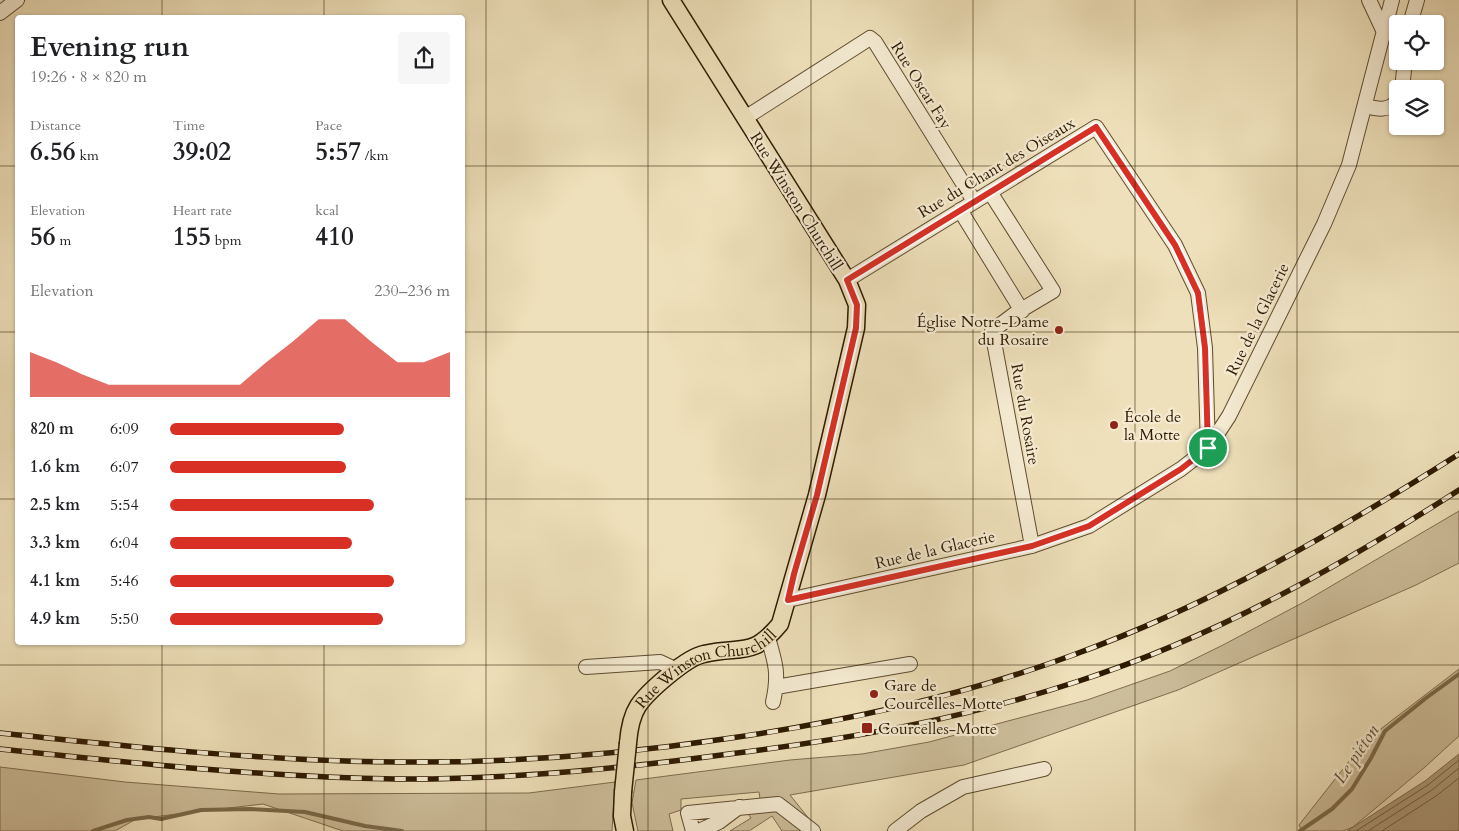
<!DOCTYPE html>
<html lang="en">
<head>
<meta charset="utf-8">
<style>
	:root { --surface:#fff; --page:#f6f6f6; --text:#202124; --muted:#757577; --accent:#d93025 }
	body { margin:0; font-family:Cardo,serif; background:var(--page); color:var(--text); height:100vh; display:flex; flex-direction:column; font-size:19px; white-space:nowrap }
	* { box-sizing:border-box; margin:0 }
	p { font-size:16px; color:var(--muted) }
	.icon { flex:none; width:28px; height:28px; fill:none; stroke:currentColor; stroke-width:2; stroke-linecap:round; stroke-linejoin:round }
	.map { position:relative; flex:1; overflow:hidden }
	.drawer { position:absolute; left:15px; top:15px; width:450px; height:630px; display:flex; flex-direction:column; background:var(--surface); border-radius:5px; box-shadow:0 1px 4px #0004 }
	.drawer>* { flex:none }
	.buttons { position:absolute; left:1389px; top:15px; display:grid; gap:10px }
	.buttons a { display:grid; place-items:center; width:55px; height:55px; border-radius:5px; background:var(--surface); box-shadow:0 1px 4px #0004; font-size:25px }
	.pin { position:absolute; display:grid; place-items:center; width:42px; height:42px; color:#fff; margin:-21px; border:2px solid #fff; border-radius:50%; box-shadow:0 1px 5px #0007 }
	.round { display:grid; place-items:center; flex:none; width:52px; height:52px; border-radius:5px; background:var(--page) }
	.summary { display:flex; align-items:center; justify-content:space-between; height:85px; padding:0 15px }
	h1 { font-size:28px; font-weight:800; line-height:38px }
	.metrics { display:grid; grid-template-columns:repeat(3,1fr); gap:8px; height:85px; padding:5px 15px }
	.metrics div { display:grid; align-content:center }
	.metrics b { font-size:25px; font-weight:800 }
	.metrics small { font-size:14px; font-weight:400 }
	.metrics p { font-size:14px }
	.chart { height:140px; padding:10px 15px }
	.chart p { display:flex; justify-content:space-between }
	.chart svg { width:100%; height:90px; margin-top:5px; fill:var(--accent); opacity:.7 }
	ul { padding:0 15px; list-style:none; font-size:16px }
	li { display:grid; grid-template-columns:80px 60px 1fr; align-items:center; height:38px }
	li i { height:12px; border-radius:6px; background:var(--accent) }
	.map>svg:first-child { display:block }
</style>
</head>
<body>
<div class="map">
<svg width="1459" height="831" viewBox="0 0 1459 831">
	<rect width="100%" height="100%" fill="#eee0ba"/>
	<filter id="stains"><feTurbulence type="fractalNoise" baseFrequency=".004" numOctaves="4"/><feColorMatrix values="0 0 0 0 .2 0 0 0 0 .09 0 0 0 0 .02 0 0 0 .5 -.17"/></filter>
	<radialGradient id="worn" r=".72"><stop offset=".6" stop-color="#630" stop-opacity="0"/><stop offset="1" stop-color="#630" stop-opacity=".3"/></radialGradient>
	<path fill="#cdbe9b" stroke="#7e6c4e" d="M1459,511V563L1416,585L1178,690L964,765L790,795L810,820L771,800L760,799L759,792L681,799V810L669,814L673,831H638L632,803L636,780L790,760L862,754L929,742L1087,700L1170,671L1223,645L1304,602Z
		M1459,669V736L1425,767L1353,827L1343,831H1302L1299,825L1365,741Z
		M0,767L125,782L279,794L529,793L615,782L612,831H343L263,804L136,819L115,831H0Z
		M768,808L782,814L806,831H782L772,816L749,831H730L751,818L746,811Z"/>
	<path fill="#ad9d7b" stroke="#7a694a" d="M1459,754V831H1347L1425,781Z"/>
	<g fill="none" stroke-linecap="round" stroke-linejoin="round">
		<path stroke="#6e5c3e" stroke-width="1" d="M1356,831L1428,785L1459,760
			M1368,831L1432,790L1459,768
			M1382,831L1436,796L1459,778"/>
		<path stroke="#7a694a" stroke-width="4" d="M93,831L127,820L149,817L161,819L201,810L250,809L305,812L365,826L402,831
			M1300,831L1332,809L1352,789L1371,758L1385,731L1426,698L1459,674"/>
		<defs>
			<path id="minor" d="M1369,0L1384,32
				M0,13L17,0
				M1410,24L1417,0
				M1402,89L1405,61
				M1365,106C1377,109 1389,112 1398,100
				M745,118L870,38L875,42L974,201
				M990,192L1053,291L1016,313L992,331L1032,546
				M960,210L1022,311
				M847,280L1096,127L1175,245L1198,293L1205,348L1208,448
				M788,600L1032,546L1089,526L1181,469L1208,448L1229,416L1324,224L1349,165L1392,0
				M768,638C776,664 779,675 773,702
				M586,667L660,662L677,670
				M776,687L910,664
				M693,831L688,813L778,804L813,831
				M699,831L719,822L739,807
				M895,831L921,811L963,787L1044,769"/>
			<g id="major">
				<path id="s1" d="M628,743C629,730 631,717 638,706C648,691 687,657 704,654C742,645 751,659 780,624L817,495L856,328L857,305L847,280L671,0"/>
				<path d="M623,792L622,816L625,831"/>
			</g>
		</defs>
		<use href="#minor" stroke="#5e4c2f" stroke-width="16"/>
		<use href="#major" stroke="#2e1a01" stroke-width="19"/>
		<use href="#minor" stroke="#f4ebd2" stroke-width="14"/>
		<use href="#major" stroke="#eee0ba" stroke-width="16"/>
		<defs>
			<path id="rail" d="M0,733C132,747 264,761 397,762C506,763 616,755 724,739C843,722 960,697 1073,655C1211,605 1336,532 1459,454
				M0,749C131,763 263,777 395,779C507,780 618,769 729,754C849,739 964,719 1079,681C1215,637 1339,567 1459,490"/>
		</defs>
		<use href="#rail" stroke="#2e1a01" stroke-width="5.5"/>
		<use href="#rail" stroke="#f4ebd2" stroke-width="4" stroke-dasharray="11" stroke-linecap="butt"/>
		<defs>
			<path id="major-bridge" d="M623,792L628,743"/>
		</defs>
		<use href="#major-bridge" stroke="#2e1a01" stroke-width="19" stroke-linecap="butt"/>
		<use href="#major-bridge" stroke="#eee0ba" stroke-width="16"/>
	</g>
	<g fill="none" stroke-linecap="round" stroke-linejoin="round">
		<defs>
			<path id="route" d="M1096,127L1175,245L1198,293L1205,348L1208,448L1181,469L1089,526L1032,546L788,600L794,574L817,495L856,328L857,305L847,280Z"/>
		</defs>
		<use href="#route" stroke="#fff" stroke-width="10"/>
		<use href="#route" stroke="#d93025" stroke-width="6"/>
	</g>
	<path fill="none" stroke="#2e1a01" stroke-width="1" stroke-opacity="0.55" d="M162,0V18M324,0V18M486,0V831M648,0V831M811,0V831M973,0V831M1135,0V831M1297,0V831M0,166H18M462,166H1459M0,332H18M462,332H1459M0,499H18M462,499H1459M162,642V831M324,642V831M0,665H1459"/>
	<g fill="#8f2418" stroke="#f4ebd2" stroke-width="2">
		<circle cx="1059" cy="330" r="5"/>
		<circle cx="1114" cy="425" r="5"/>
		<circle cx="874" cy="694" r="5"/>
		<rect x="861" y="722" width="12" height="12" rx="2.5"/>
	</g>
	<g text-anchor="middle" stroke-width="4.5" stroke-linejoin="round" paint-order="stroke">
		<g font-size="16" fill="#2e1a01" stroke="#f4ebd2">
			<text transform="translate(922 85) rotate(58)" y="6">Rue Oscar Fay</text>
			<text transform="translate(996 167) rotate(-31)" y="6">Rue du Chant des Oiseaux</text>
			<text transform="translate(797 201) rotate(58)" y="6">Rue Winston Churchill</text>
			<text transform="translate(1257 319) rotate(-64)" y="6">Rue de la Glacerie</text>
			<text transform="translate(1026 414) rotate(80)" y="6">Rue du Rosaire</text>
			<text transform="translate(935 549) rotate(-13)" y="6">Rue de la Glacerie</text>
			<text dy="6" stroke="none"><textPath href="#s1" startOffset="119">Rue Winston Churchill</textPath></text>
		</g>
		<g font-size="16" fill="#2e1a01" stroke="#f4ebd2" text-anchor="start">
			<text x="1049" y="327" text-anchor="end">Église Notre-Dame<tspan x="1049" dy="18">du Rosaire</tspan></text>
			<text x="1124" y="422">École de<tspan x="1124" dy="18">la Motte</tspan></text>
			<text x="884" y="691">Gare de<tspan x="884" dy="18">Courcelles-Motte</tspan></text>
			<text x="878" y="734">Courcelles-Motte</text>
		</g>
		<g font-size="18" font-style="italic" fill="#614e32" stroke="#f4ebd2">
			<text transform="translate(1356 754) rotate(-56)" y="6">Le piéton</text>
		</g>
	</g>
	<rect width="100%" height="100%" filter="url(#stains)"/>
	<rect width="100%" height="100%" fill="url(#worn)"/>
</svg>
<div class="buttons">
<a><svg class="icon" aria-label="locate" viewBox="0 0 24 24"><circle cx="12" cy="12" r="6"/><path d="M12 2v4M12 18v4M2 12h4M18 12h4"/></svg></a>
<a><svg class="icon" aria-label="layers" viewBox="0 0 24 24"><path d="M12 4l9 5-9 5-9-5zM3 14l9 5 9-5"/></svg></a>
</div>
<div class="pin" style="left:1208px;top:448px;background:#1e9e55"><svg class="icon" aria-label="arrive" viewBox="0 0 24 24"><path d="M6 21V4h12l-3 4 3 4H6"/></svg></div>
<section class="drawer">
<div class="summary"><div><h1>Evening run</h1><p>19:26 · 8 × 820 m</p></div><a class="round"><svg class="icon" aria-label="share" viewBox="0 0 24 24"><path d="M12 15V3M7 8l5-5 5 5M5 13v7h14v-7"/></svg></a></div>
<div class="metrics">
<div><p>Distance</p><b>6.56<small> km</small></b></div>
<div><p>Time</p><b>39:02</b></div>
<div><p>Pace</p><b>5:57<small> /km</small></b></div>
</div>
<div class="metrics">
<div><p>Elevation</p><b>56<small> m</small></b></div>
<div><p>Heart rate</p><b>155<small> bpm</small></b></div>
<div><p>kcal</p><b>410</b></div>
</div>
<div class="chart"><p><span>Elevation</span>230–236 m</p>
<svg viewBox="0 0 160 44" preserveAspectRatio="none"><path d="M0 44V22L10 27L20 33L30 38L40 38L50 38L60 38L70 38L80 38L90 27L100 17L110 6L120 6L130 17L140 27L150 27L160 22V44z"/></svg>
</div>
<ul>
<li><b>820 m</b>6:09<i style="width:62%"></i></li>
<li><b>1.6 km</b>6:07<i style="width:63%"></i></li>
<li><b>2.5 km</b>5:54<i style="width:73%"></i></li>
<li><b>3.3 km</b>6:04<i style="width:65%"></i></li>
<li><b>4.1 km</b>5:46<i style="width:80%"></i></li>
<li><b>4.9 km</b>5:50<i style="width:76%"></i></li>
</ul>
</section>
</div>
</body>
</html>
